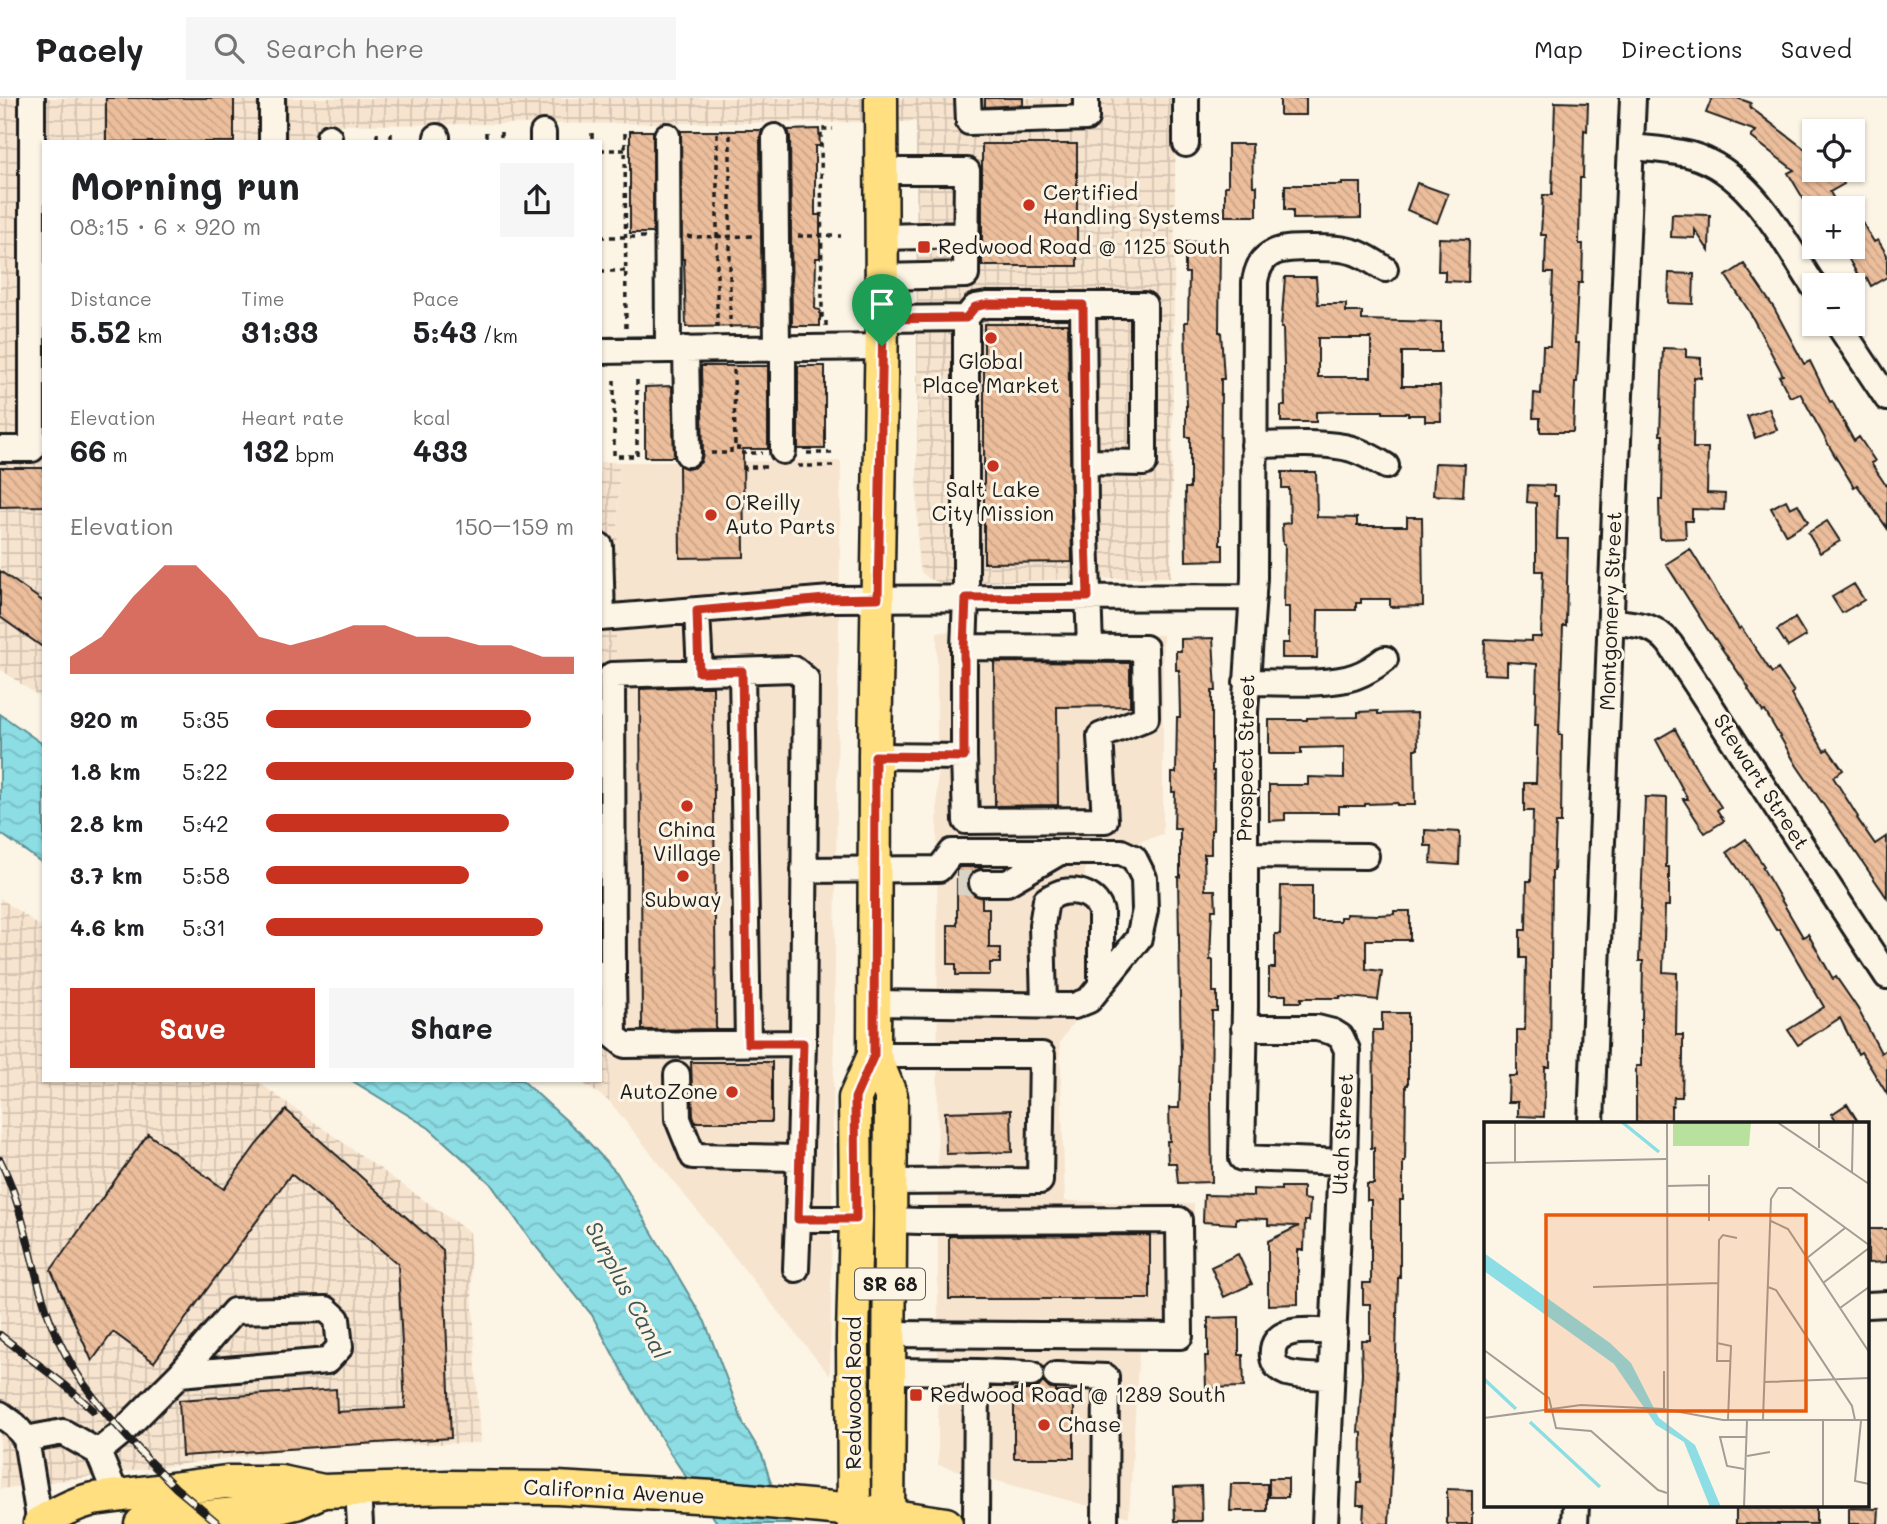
<!DOCTYPE html>
<html lang="en">
<head>
<meta charset="utf-8">
<style>
	:root { --surface:#fff; --page:#f6f6f6; --text:#202124; --muted:#757577; --line:#e0e0e0; --accent:#c8321e }
	body { margin:0; font-family:Mali,sans-serif; background:var(--page); color:var(--text); height:100vh; display:flex; flex-direction:column; font-size:26px; white-space:nowrap }
	* { box-sizing:border-box; margin:0 }
	p { font-size:23px; color:var(--muted) }
	.icon { flex:none; width:38px; height:38px; fill:none; stroke:currentColor; stroke-width:2; stroke-linecap:round; stroke-linejoin:round }
	.map { position:relative; flex:1; overflow:hidden }
	.details { position:absolute; left:42px; top:42px; width:560px; height:942px; display:flex; flex-direction:column; background:var(--surface); border-radius:0px; box-shadow:0 2px 5px #0004 }
	.details>* { flex:none }
	.buttons { position:absolute; left:1802px; top:21px; display:grid; gap:14px }
	.buttons a { display:grid; place-items:center; width:63px; height:63px; border-radius:0px; background:var(--surface); box-shadow:0 2px 5px #0004; font-size:35px }
	.pin { position:absolute; display:grid; place-items:center; width:60px; height:60px; color:#fff; margin:-72px -30px; border-radius:50% 50% 50% 0; rotate:-45deg; box-shadow:0 0 7px #0007 }
	.pin .icon { rotate:45deg }
	.round { display:grid; place-items:center; flex:none; width:74px; height:74px; border-radius:0px; background:var(--page) }
	.head { display:flex; align-items:center; justify-content:space-between; height:119px; padding:0 28px }
	h1 { font-size:38px; font-weight:700; line-height:52px }
	.stats { display:grid; grid-template-columns:repeat(3,1fr); gap:10px; height:119px; padding:7px 28px }
	.stats div { display:grid; align-content:center }
	.stats b { font-size:30px; font-weight:700 }
	.stats small { font-size:19px; font-weight:400 }
	.stats p { font-size:19px }
	.chart { height:196px; padding:14px 28px }
	.chart p { display:flex; justify-content:space-between }
	.chart svg { width:100%; height:126px; margin-top:7px; fill:var(--accent); opacity:.7 }
	.primary-button { display:flex; gap:14px; margin-top:auto; padding:14px 28px }
	.primary-button a { flex:1; height:80px; border-radius:0px; background:var(--accent); color:#fff; font-size:28px; font-weight:700; line-height:80px; text-align:center }
	.primary-button a+a { background:var(--page); color:var(--text) }
	ul { padding:0 28px; list-style:none; font-size:23px }
	li { display:grid; grid-template-columns:112px 84px 1fr; align-items:center; height:52px }
	li i { height:18px; border-radius:9px; background:var(--accent) }
	header { display:flex; align-items:center; gap:42px; box-sizing:border-box; height:98px; padding:0 35px; background:var(--surface); border-bottom:2px solid var(--line) }
	header strong { font-size:33px }
	nav { display:flex; gap:38px; margin-inline-start:auto; font-size:24px }
	.search { width:490px; height:63px; background:var(--page); display:flex; align-items:center; gap:18px; box-sizing:border-box; padding:0 24px; border-radius:0px; color:var(--muted); font-size:26px }
	.map>svg:first-child { display:block }
</style>
</head>
<body>
<header>
<strong>Pacely</strong>
<div class="search"><svg class="icon" aria-label="search" viewBox="0 0 24 24"><circle cx="10" cy="10" r="6"/><path d="M15 15l6 6"/></svg>Search here</div>
<nav><a>Map</a><a>Directions</a><a>Saved</a></nav>
</header>
<div class="map">
<svg width="1887" height="1426" viewBox="0 0 1887 1426">
	<defs>
		<pattern id="industrial-grid" width="8" height="8" patternUnits="userSpaceOnUse" patternTransform="scale(1.75)"><rect width="8" height="8" fill="#f7e4cf"/><path d="M0 4h8M4 0v8" fill="none" stroke="#d3c3b1"/></pattern>
		<pattern id="water-waves" width="16" height="10" patternUnits="userSpaceOnUse" patternTransform="scale(1.75)"><rect width="16" height="10" fill="#8cdde4"/><path d="M0 5q4-4 8 0t8 0" fill="none" stroke="#78bdc3"/></pattern>
		<pattern id="building-back-hatch" width="6" height="6" patternUnits="userSpaceOnUse" patternTransform="scale(1.75)"><rect width="6" height="6" fill="#ecbe9c"/><path d="M-1 5l2 2M0 0l6 6M5-1l2 2" fill="none" stroke="#caa386"/></pattern>
	</defs>
	<rect width="100%" height="100%" fill="#fcf5e5"/>
	<filter id="ink" filterUnits="userSpaceOnUse"><feTurbulence type="fractalNoise" baseFrequency=".0143" numOctaves="2"/><feDisplacementMap in="SourceGraphic" scale="14" xChannelSelector="R" yChannelSelector="G"/><feConvolveMatrix kernelMatrix="1 2 1 2 8 2 1 2 1" color-interpolation-filters="sRGB"/></filter>
	<g filter="url(#ink)">
		<path fill="#f7e4cf" d="M841,363L830,1278L609,1003L619,364Z
			M937,534L1163,537V736L1085,762L1087,905L1060,944L1065,1103L1194,1106V1247L1139,1252L1129,1419L938,1367Z"/>
		<path fill="url(#industrial-grid)" d="M0,0H1176L1171,479L941,485L929,481L921,474L918,464L916,24L318,27L317,44H44V602L0,571Z
			M600,364H619L609,1003L578,982H600Z
			M0,800L44,831V982H255L469,1134L480,1345L316,1348L0,1391Z"/>
		<path fill="url(#water-waves)" stroke="#5f9094" stroke-width="2" d="M0,616L44,647V766L0,735Z
			M351,982H522L579,1034L617,1075L705,1224L744,1327L762,1357L778,1406L791,1426H718L670,1355L625,1279L592,1217L533,1145L490,1085L429,1030Z"/>
		<path fill="url(#building-back-hatch)" stroke="#1c1c1c" stroke-width="2" fill-rule="evenodd" d="M106,0H234V44H106Z
			M985,0H1023V7L985,9Z
			M1280,0H1306V17H1280Z
			M1712,0H1737L1751,5L1750,9L1815,59V72H1835L1844,86L1830,94L1839,110H1809L1788,75L1794,72L1751,39L1756,33L1706,15Z
			M1555,4L1588,5L1587,33L1584,32L1583,80H1580L1579,146H1583L1582,185H1578L1575,245H1579L1577,284H1575L1573,334H1540V320H1533L1534,295L1541,296L1543,248H1550L1553,175H1545L1546,137H1541L1543,97H1552Z
			M819,31L820,48H815V117H820V160H816L815,211L820,212V228H792L790,39L788,32Z
			M736,32H762L760,39L762,228L686,229L684,161H682L681,33H736Z
			M630,33H653V135H630Z
			M982,46H1077V168H982Z
			M1228,46H1252L1253,88H1257V118H1225V88H1228Z
			M1342,85H1361V120L1293,121V112H1285V87H1342Z
			M1417,85L1448,96L1437,125L1407,112Z
			M1853,109L1874,144L1878,142L1887,157V179L1871,188L1867,180L1861,183L1842,149H1853Z
			M1672,116L1710,117L1709,153L1695,132V140L1671,139Z
			M1439,140L1469,141L1468,184L1445,183V173H1438Z
			M1220,143L1219,234H1221L1224,281H1221L1220,447H1223V462L1186,463L1185,390H1190V339H1186V308H1187L1185,224H1188L1189,175H1185V144Z
			M1744,166L1774,210L1804,266L1810,263L1830,304L1832,303L1854,343L1859,339L1875,363L1871,365L1887,389V430L1857,387L1854,389L1832,353L1800,295L1790,299L1779,278L1783,277L1749,213L1726,178Z
			M1669,175L1694,176L1693,206L1668,205Z
			M1285,179H1316L1318,206H1346V214H1362V222L1441,224V254H1402V288H1440L1441,323H1425V317H1408V315H1383V313H1352L1316,314V324H1281V308H1285L1283,230H1281ZM1318,240H1371V279H1318Z
			M984,226H1068L1072,464L984,465Z
			M1663,250L1686,251V259L1701,260V280L1694,279L1693,350H1708L1707,395L1725,396L1724,412L1692,411V423H1685L1686,440L1660,441L1659,402H1662L1663,337H1660Z
			M701,268H768V351H743L744,459L680,460L679,367L688,371L695,369L701,364L703,356Z
			M798,268H825V351H798Z
			M672,288L674,359H645V289Z
			M1769,310L1777,332L1755,340L1747,318Z
			M1435,365L1465,366L1463,399L1433,397Z
			M0,370H44V408L0,409Z
			M1282,374H1316L1317,419L1357,420V428H1407V419H1422L1423,508L1390,509V501H1361V505H1356V512H1318L1317,560H1282V545H1289V509H1284L1285,446H1283L1282,426L1290,425L1289,390H1282Z
			M1528,387L1554,388V398H1558L1557,441H1568L1566,528H1563L1559,637H1562L1561,725H1556L1554,773H1552L1550,969H1545L1544,1019L1518,1018V1004H1508L1509,978H1517V932H1525L1526,860H1520V832H1526L1527,783H1531L1533,713H1524V685H1536L1538,627H1535L1537,566L1507,564V577L1484,576L1485,541L1531,543V539H1541L1543,473H1536V405L1527,404Z
			M1786,402L1790,410L1798,406L1808,424L1786,437L1771,410Z
			M1827,423L1840,443L1820,455L1808,435Z
			M1690,451L1739,531L1741,529L1772,575L1778,571L1794,594L1791,596L1824,653L1828,651L1843,672L1833,679L1858,719L1857,720L1875,746L1887,738V800L1797,668L1765,613L1763,614L1748,591L1749,590L1711,535H1710L1666,466Z
			M0,473L44,504V550L0,519Z
			M1854,486L1864,502L1842,515L1832,499Z
			M1795,520L1806,538L1788,549L1777,532Z
			M1213,540L1216,593H1212V673H1214L1213,732H1211V756H1204L1205,792H1215L1216,812H1212L1210,862H1213V894H1217V913H1212L1211,998L1212,1084L1178,1085L1176,1065H1168L1167,1043H1170L1169,1010H1179L1181,962L1178,779H1180V731H1174L1175,694H1172V675H1176L1177,619H1180L1179,572H1176V553H1181V541Z
			M994,564L1130,565V608L1057,609L1058,707L995,708Z
			M693,589H713L716,931L642,932L640,591Z
			M1378,613V616L1417,615L1418,651H1414L1415,707H1397V705L1365,706V708H1339V715H1285V722L1269,723V687H1308V679L1344,680V649L1301,650V656H1269V622H1307V620L1358,619V614Z
			M1675,631L1699,675L1721,709L1717,712L1724,723L1705,735L1683,701H1688L1656,642Z
			M1645,699L1667,700L1666,769H1669V808H1665L1663,874L1677,875L1676,937H1683V958L1682,999H1674L1673,1008H1671V1025H1636V968H1641V922H1642L1643,863H1639Z
			M1425,732L1460,734L1459,767L1431,765L1432,748H1425Z
			M1746,741L1764,768L1762,769L1803,839L1808,836L1833,881L1836,879L1858,911L1881,955L1887,951V996L1861,954L1858,956L1840,920L1798,947L1788,932L1824,909L1779,831L1776,832L1752,791L1727,754Z
			M959,769H982L970,777L967,786L969,792L974,797L982,800V810H989V850H1000V865H990V877H956V866H948V827H957V772Z
			M1281,788H1312V823H1340V819H1346V816L1378,817L1394,816V813H1410V842H1366V871L1382,873L1378,902L1340,898V900H1301V904H1286V897H1269V870H1275V836H1280Z
			M1382,915H1408V987H1406L1405,1064H1403V1102H1400V1180H1398L1395,1295L1389,1426H1363L1364,1407H1357L1358,1385H1361L1362,1335L1358,1334L1362,1276L1361,1242H1370V1206H1363V1185H1371V1102H1367V1086H1374V1050H1371L1372,992H1374L1373,932H1382Z
			M691,964H772V1024H695L693,1018Z
			M1847,1006L1859,1025H1838L1832,1016Z
			M286,1012L443,1152L451,1340L182,1358L179,1302L336,1291L337,1314L405,1310L398,1166L291,1076L154,1264L113,1234L92,1263L51,1172L148,1036L224,1091L256,1047Z
			M1011,1012L1012,1054L946,1056L945,1014Z
			M1281,1089H1303V1101L1310,1102L1309,1123H1305L1304,1152H1298V1206L1268,1207V1143L1299,1128L1268,1127V1121L1236,1120V1126L1203,1124L1204,1097L1253,1098V1091L1281,1092Z
			M1868,1131H1887V1164L1868,1165Z
			M1150,1137V1201H949V1138Z
			M1238,1156L1252,1186L1224,1199L1211,1169Z
			M1239,1219V1257H1243L1244,1289L1206,1290L1205,1258H1208V1220Z
			M1043,1284L1049,1290L1056,1292V1294H1074V1360H1014V1292H1032V1291L1039,1289Z
			M1269,1380H1288V1399H1269Z
			M1231,1386H1267V1413H1230Z
			M1201,1388L1202,1423H1175L1174,1389Z
			M1447,1391L1472,1392V1426H1447Z
			M1736,1407H1816V1426H1736Z
			M1849,1410L1879,1411L1878,1426H1849Z"/>
		<g fill="none" stroke-linecap="round" stroke-linejoin="round">
			<path stroke="#dad4c7" stroke-width="24" stroke-dasharray="24 12" stroke-linecap="butt" d="M957,785H982"/>
			<defs>
				<path id="minor" d="M272,0V44
					M968,0L969,24L1086,20V0
					M1186,0V46
					M543,35V44
					M667,38L668,252
					M437,39V44
					M775,39L777,250
					M329,44V39
					M1631,49C1651,51 1672,52 1691,57C1751,74 1783,142 1815,190
					M881,73H967L966,177L882,179
					M882,139L966,137
					M1083,207L1085,410L1090,549
					M882,221L966,220
					M1838,226L1887,300
					M686,251L688,356
					M600,253L882,249
					M1254,347C1283,347 1325,343 1352,351C1364,355 1375,361 1386,368
					M0,351H32V0
					M783,353V250
					M600,448L602,520
					M697,513L700,574
					M600,520L831,501L1253,499
					M1611,523C1635,527 1654,525 1670,546L1887,878
					M964,549L966,500V220L975,209L987,207H1144V365L1085,364
					M742,573L748,945
					M1246,584C1275,584 1330,588 1356,578C1367,574 1376,568 1385,561
					M875,658L964,659L966,723L1105,722L1100,638L1146,620L1145,550L964,549V659
					M1245,757L1366,758
					M804,772L939,771L952,754H1121L1134,760L1144,780L1145,812L1139,840L1089,902L1074,908L874,905
					M982,785H1007L1060,754
					M600,876H613L614,938L625,947L803,945L798,1121H856
					M613,876L612,577L794,571L806,581L803,945
					M1044,907L1042,827L1046,802C1051,799 1057,795 1063,794C1079,791 1096,797 1101,814V886
					M1244,930H1317L1333,934L1341,939L1347,952L1344,1064L1340,1085L1325,1426
					M874,957H1042L1040,1083L890,1084
					M677,977L678,1021L693,1058L800,1060
					M1591,1025L1615,411L1633,0
					M1344,1064L1242,1060L1245,909V614L1254,480L1255,184C1260,149 1284,150 1313,150C1328,150 1343,150 1357,155C1367,159 1376,165 1385,171
					M796,1171L798,1121
					M1868,1207L1887,1206
					M890,1236L1180,1238L1179,1122L920,1123L890,1122
					M890,1273L977,1274L976,1426
					M977,1274L1031,1276
					M1056,1277L1106,1279L1105,1426
					M1331,1279C1317,1278 1300,1279 1287,1275C1280,1272 1274,1267 1273,1259C1269,1226 1313,1233 1334,1234
					M0,1316L15,1327L26,1341L40,1426
					M26,1341L63,1334L98,1354L116,1397
					M98,1354L120,1336L180,1276L327,1263L340,1249L337,1221L326,1211L234,1213L180,1276
					M358,1392L360,1426
					M1575,1426L1576,1407"/>
				<path id="major" d="M881,0L882,221L875,658L874,957L891,998L888,1426
					M40,1425C57,1415 73,1406 93,1401L226,1384H281L323,1393L449,1389L557,1390L713,1399L854,1412L946,1426
					M141,1426L263,1413L296,1405L323,1393
					M854,1426L853,1239L856,1121L855,1000L874,957"/>
			</defs>
			<use href="#minor" stroke="#1c1c1c" stroke-width="30"/>
			<use href="#major" stroke="#1c1c1c" stroke-width="37"/>
			<path stroke="#1c1c1c" stroke-width="3.5" stroke-dasharray="5 5" stroke-linecap="butt" d="M486,34V44
				M501,34V44
				M377,35V44
				M391,35V44
				M592,35V44
				M625,35L626,234
				M717,35V232
				M730,37V230
				M600,52H625
				M687,138L692,139L755,138
				M798,138H841
				M600,139H648
				M600,173H626
				M826,228V222L822,218L821,31H833
				M734,272L735,350
				M614,282V358H637V282
				M711,355H731V350H739V355H762
				M807,355H837
				M798,368H835
				M745,373V369H770"/>
			<use href="#minor" stroke="#fcf5e5" stroke-width="24"/>
			<use href="#major" stroke="#ffdf80" stroke-width="32"/>
			<defs>
				<path id="rail" d="M0,1062C22,1106 29,1155 43,1201C62,1266 99,1310 145,1358
					M0,1237L66,1288L93,1312
					M137,1351L176,1390L219,1426"/>
			</defs>
			<use href="#rail" stroke="#1c1c1c" stroke-width="8"/>
			<use href="#rail" stroke="#fcf5e5" stroke-width="5" stroke-dasharray="16" stroke-linecap="butt"/>
		</g>
	</g>
	<g fill="none" stroke-linecap="round" stroke-linejoin="round" filter="url(#ink)">
		<defs>
			<path id="route" d="M987,206L1083,207L1085,410L1088,499L966,500L964,549V659L875,658L874,957L855,1000L856,1121H798L803,945H748L742,573L699,574L697,513L825,501L878,500L883,221L966,220L975,209Z"/>
		</defs>
		<use href="#route" stroke="#fff" stroke-width="14"/>
		<use href="#route" stroke="#c8321e" stroke-width="9"/>
	</g>
	<g fill="#c8321e" stroke="#fcf5e5" stroke-width="2.5">
		<circle cx="1029" cy="107" r="7"/>
		<rect x="917" y="142" width="14" height="14" rx="3.5"/>
		<circle cx="991" cy="240" r="7"/>
		<circle cx="993" cy="368" r="7"/>
		<circle cx="711" cy="417" r="7"/>
		<circle cx="687" cy="708" r="7"/>
		<circle cx="683" cy="778" r="7"/>
		<circle cx="732" cy="994" r="7"/>
		<rect x="909" y="1290" width="14" height="14" rx="3.5"/>
		<circle cx="1044" cy="1327" r="7"/>
	</g>
	<g text-anchor="middle" stroke-width="6" stroke-linejoin="round" paint-order="stroke">
		<rect fill="#fcf5e5" stroke="#5f5d58" stroke-width="2" x="855" y="1170.5" width="70" height="31" rx="5"/>
		<g font-size="19" font-weight="bold" fill="#1c1c1c">
			<text x="890" y="1193">SR 68</text>
		</g>
		<g font-size="21" fill="#1c1c1c" stroke="#fcf5e5" text-anchor="start">
			<text x="1043" y="102">Certified<tspan x="1043" dy="24">Handling Systems</tspan></text>
			<text x="938" y="156">Redwood Road @ 1125 South</text>
			<text x="991" y="271" text-anchor="middle">Global<tspan x="991" dy="24">Place Market</tspan></text>
			<text x="993" y="399" text-anchor="middle">Salt Lake<tspan x="993" dy="24">City Mission</tspan></text>
			<text x="725" y="412">O'Reilly<tspan x="725" dy="24">Auto Parts</tspan></text>
			<text x="687" y="739" text-anchor="middle">China<tspan x="687" dy="24">Village</tspan></text>
			<text x="683" y="809" text-anchor="middle">Subway</text>
			<text x="718" y="1001" text-anchor="end">AutoZone</text>
			<text x="930" y="1304">Redwood Road @ 1289 South</text>
			<text x="1058" y="1334">Chase</text>
		</g>
		<g font-size="21" fill="#1c1c1c" stroke="#fcf5e5">
			<text transform="translate(1611 513) rotate(-88)" y="7">Montgomery Street</text>
			<text transform="translate(1246 660) rotate(-89)" y="7">Prospect Street</text>
			<text transform="translate(1761 684) rotate(57)" y="7">Stewart Street</text>
			<text transform="translate(1343 1036) rotate(-87)" y="7">Utah Street</text>
			<text transform="translate(854 1295) rotate(-90)" y="7">Redwood Road</text>
			<text transform="translate(614 1394) rotate(3)" y="7">California Avenue</text>
		</g>
		<g font-size="23" font-style="italic" fill="#3e5658" stroke="#fcf5e5">
			<text transform="translate(627 1192) rotate(62)" y="8">Surplus Canal</text>
		</g>
	</g>
	<g transform="translate(1484 1024)">
		<rect width="385" height="385" fill="#fcf5e5"/>
		<path d="M189,0H267L265,24H189Z" fill="#b8e19d"/>
		<path d="M0,131L126,221L147,241L175,296L211,323L237,385H226L200,320L172,303L130,242L0,149Z" fill="#8cdde4"/>
		<path fill="none" stroke="#8cdde4" stroke-width="3.5" d="M138,0L175,30M0,257L32,287M46,300L116,365"/>
		<path fill="none" stroke="#a29e95" stroke-width="2" d="M31,0V41M183,0L184,385M293,0L385,62M335,26V0M0,41L182,37M368,50L369,0M225,53V99M183,64L225,63M294,66H307L385,123M287,99L304,107L385,230M323,136L361,106M339,161L385,126M109,165L235,161M284,165L292,168L368,284L371,298M356,186L385,165M233,221L247,224L244,297M0,228L65,276L72,306L107,309L174,368L183,371M247,239H233L235,118L239,113L253,116M280,260L385,256M180,286V249M0,296L97,283L180,287L239,298H385M279,297L287,77L294,66M339,299V385M377,299L371,359L385,362M263,334L286,330M260,347L243,344L236,315H263M260,385L263,298"/>
		<path fill="#e8590c" fill-opacity="0.15" stroke="#e8590c" stroke-width="3.5" d="M62,93H322V289H62Z"/>
		<rect width="385" height="385" fill="none" stroke="#1c1c1c" stroke-width="3.5"/>
	</g>
</svg>
<div class="buttons">
<a><svg class="icon" aria-label="locate" viewBox="0 0 24 24"><circle cx="12" cy="12" r="6"/><path d="M12 2v4M12 18v4M2 12h4M18 12h4"/></svg></a>
<a>+</a>
<a>−</a>
</div>
<div class="pin" style="left:882px;top:248px;background:#1e9e55"><svg class="icon" aria-label="arrive" viewBox="0 0 24 24"><path d="M6 21V4h12l-3 4 3 4H6"/></svg></div>
<section class="details">
<div class="head"><div><h1>Morning run</h1><p>08:15 · 6 × 920 m</p></div><a class="round"><svg class="icon" aria-label="share" viewBox="0 0 24 24"><path d="M12 15V3M7 8l5-5 5 5M5 13v7h14v-7"/></svg></a></div>
<div class="stats">
<div><p>Distance</p><b>5.52<small> km</small></b></div>
<div><p>Time</p><b>31:33</b></div>
<div><p>Pace</p><b>5:43<small> /km</small></b></div>
</div>
<div class="stats">
<div><p>Elevation</p><b>66<small> m</small></b></div>
<div><p>Heart rate</p><b>132<small> bpm</small></b></div>
<div><p>kcal</p><b>433</b></div>
</div>
<div class="chart"><p><span>Elevation</span>150–159 m</p>
<svg viewBox="0 0 160 44" preserveAspectRatio="none"><path d="M0 44V38L10 31L20 17L30 6L40 6L50 17L60 31L70 34L80 31L90 27L100 27L110 31L120 31L130 34L140 34L150 38L160 38V44z"/></svg>
</div>
<ul>
<li><b>920 m</b>5:35<i style="width:86%"></i></li>
<li><b>1.8 km</b>5:22<i style="width:100%"></i></li>
<li><b>2.8 km</b>5:42<i style="width:79%"></i></li>
<li><b>3.7 km</b>5:58<i style="width:66%"></i></li>
<li><b>4.6 km</b>5:31<i style="width:90%"></i></li>
</ul>
<div class="primary-button"><a>Save</a><a>Share</a></div>
</section>
</div>
</body>
</html>
